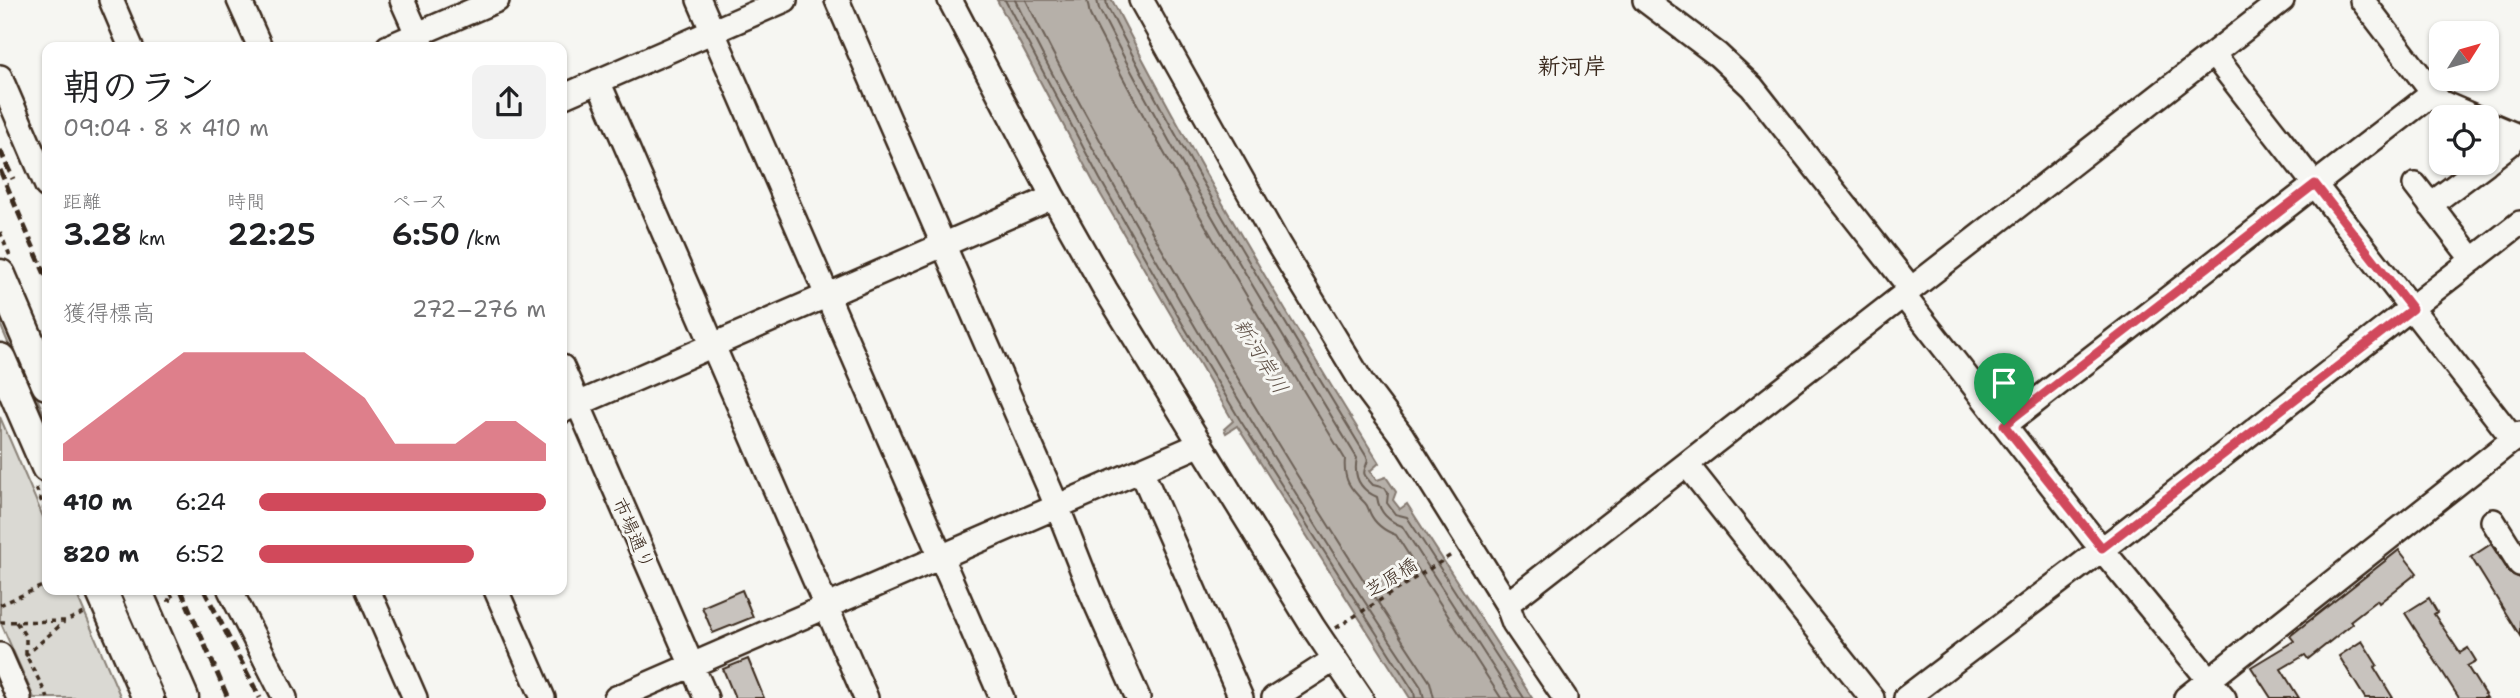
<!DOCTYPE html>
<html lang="ja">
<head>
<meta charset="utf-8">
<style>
	:root { --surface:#fff; --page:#f2f2f2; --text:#202124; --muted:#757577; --accent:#d1495b }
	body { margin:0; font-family:"Shantell Sans","Klee One",sans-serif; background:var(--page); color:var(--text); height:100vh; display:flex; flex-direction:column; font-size:26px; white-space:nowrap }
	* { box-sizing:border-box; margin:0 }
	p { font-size:23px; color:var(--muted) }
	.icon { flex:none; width:38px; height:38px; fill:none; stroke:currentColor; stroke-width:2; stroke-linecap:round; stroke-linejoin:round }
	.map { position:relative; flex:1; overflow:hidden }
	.panel { position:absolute; left:42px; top:42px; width:525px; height:553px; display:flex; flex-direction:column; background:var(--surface); border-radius:14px; box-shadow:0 2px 5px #0004 }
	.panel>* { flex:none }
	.needle { width:46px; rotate:53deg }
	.fabs { position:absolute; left:2429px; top:21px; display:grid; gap:14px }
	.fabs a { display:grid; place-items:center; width:70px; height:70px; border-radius:14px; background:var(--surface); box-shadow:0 2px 5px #0004; font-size:35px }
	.pin { position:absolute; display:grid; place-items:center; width:60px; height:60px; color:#fff; margin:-72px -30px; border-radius:50% 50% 50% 0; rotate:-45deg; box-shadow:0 0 7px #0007 }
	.pin .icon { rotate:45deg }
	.round { display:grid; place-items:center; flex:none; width:74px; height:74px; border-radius:14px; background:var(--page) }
	.overview { display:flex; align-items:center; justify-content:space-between; height:119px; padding:0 21px }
	h1 { font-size:38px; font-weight:600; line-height:52px }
	.figures { display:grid; grid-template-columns:repeat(3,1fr); gap:10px; height:119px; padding:7px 21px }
	.figures div { display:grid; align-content:center }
	.figures b { font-size:30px; font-weight:600 }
	.figures small { font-size:19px; font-weight:400 }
	.figures p { font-size:19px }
	.chart { height:196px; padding:14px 21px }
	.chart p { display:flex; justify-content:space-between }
	.chart svg { width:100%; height:126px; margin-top:7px; fill:var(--accent); opacity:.7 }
	ul { padding:0 21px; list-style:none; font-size:23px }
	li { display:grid; grid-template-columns:112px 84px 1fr; align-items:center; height:52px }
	li i { height:18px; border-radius:9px; background:var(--accent) }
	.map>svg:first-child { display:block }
</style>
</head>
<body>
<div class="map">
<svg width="2520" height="698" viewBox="0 0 2520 698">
	<rect width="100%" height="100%" fill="#f6f6f2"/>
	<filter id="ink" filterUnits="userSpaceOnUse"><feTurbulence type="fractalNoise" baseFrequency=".0143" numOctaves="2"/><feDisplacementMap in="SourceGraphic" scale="14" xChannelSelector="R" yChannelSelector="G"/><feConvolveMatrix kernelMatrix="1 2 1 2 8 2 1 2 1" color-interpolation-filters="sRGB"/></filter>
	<g filter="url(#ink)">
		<path fill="#dad9d3" stroke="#8a8278" stroke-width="2" d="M0,312L47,421V433L0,324Z
			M0,417L47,526V590H75L121,698H34L0,621Z
			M115,590H120L167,698H162Z"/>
		<path fill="#b6b0a9" stroke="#857a71" stroke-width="2" d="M997,0H1112C1193,159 1285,312 1379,463L1370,471L1377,480L1386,477L1396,492L1393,500L1400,509L1407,504L1532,698H1410L1237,426L1226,433L1224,429L1233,421L1094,183Z"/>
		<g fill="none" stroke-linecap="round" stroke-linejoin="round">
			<path stroke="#6c6056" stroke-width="2" d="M1005,0L1100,179L1182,323L1240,420L1414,692L1415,698
				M1015,0C1057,87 1106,172 1154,256C1238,402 1327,547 1421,687L1424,698
				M1026,0C1067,84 1114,165 1160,246C1245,394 1336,540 1430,682L1434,698
				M1087,0L1090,15C1168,167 1256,313 1345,459C1343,480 1350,488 1365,503C1368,506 1368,508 1370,513C1375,524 1385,531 1396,535L1501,698
				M1097,0L1099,9C1177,163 1267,311 1357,458C1353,476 1359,489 1377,497C1379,512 1388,521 1402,526L1513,698
				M1106,0L1107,6C1186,161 1277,310 1368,459C1365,474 1359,470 1373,485L1385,488L1388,493L1387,503L1395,514L1407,517L1524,698"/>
		</g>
		<path fill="#c8c3be" stroke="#3b2a1e" stroke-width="2" d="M2491,544L2509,572L2520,578V636L2471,557Z
			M2399,550L2417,573L2379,603L2377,600L2350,621L2352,624L2308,659L2305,655L2281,669L2299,698H2271L2251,667L2294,641L2290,636Z
			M742,590L753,617L713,633L702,607Z
			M2429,598L2437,612L2434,614L2460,653L2468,648L2476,661L2467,666L2487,698H2459L2405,613Z
			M2362,641L2377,665L2374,667L2393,698H2365L2339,656Z
			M748,659L764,698H735L723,669Z"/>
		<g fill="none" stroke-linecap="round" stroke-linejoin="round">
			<defs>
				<path id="minor" d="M111,0L131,47
					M239,0L260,47
					M402,0L423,47
					M699,0L1002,698
					M837,0L1057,506L1091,592L1138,698
					M950,0L1053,197L1105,289L1313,627L1361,698
					M1141,0L1278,244L1363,384L1402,436L1507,604L1514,623L1565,698
					M1645,0L1718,55L1752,87L1911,289
					M2362,0L2440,102L2475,117
					M388,47L497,0
					M2213,54L2514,440
					M0,77L47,186
					M598,81L866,698
					M562,97L785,0
					M2487,123L2520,137
					M2487,162L2509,145L2514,135
					M2415,185L2473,260
					M2430,205L2486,163
					M1903,295L2091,536L2224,698
					M562,367L706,698
					M562,411L1053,197
					M2005,425L2433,93
					M1687,465L1872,698
					M1141,470L1241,698
					M2493,521L2520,564
					M230,590L285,698
					M368,590L415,698
					M496,590L543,698
					M1507,604L2282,0
					M0,655L19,698
					M616,698L1201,444
					M1274,698L1335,659
					M1906,698L2114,540L2520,223
					M2186,698L2520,434"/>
				<path id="major" d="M0,275L47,384
					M0,359L47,467
					M101,590L148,698
					M136,590L183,698"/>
			</defs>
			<use href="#minor" stroke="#3b2a1e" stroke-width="28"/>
			<use href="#major" stroke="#3b2a1e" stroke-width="35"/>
			<path stroke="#3b2a1e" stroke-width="3.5" stroke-dasharray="5 5" stroke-linecap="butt" d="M0,232L10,256
				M36,488L47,515
				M167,600H174L169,590
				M0,605L47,584
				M0,622L65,621L87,612
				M16,622L26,637V655L48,698
				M1336,628L1453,554
				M25,656L64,622"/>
			<use href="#minor" stroke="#f6f6f2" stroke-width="23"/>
			<use href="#major" stroke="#f6f6f2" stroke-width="30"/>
			<path stroke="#3b2a1e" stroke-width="5" stroke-dasharray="10 5" stroke-linecap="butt" d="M0,150L13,179
				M0,170L47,279
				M181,590L228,698
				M204,590L260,698"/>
		</g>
	</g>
	<g fill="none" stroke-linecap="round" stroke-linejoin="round" filter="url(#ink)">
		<defs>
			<path id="route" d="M2315,184L2412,309L2102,548L2004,425Z"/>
		</defs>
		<use href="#route" stroke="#fff" stroke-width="14"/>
		<use href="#route" stroke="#d1495b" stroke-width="9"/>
	</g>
	<g text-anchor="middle" stroke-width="6" stroke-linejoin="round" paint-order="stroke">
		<g font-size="19" fill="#3b2a1e" stroke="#f6f6f2">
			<text transform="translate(634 533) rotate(66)" y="7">市場通り</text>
			<text transform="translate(1391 577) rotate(-32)" y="7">芝原橋</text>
		</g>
		<g font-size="21" font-style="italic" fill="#605248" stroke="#f6f6f2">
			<text transform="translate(1261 356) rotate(59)" y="7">新河岸川</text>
		</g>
		<g font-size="23" font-weight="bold" fill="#3b2a1e" stroke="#f6f6f2">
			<text x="1572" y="74">新河岸</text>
		</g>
	</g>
</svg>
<div class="fabs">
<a><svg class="needle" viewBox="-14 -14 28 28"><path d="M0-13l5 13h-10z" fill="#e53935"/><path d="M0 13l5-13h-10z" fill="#757577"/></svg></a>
<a><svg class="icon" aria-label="locate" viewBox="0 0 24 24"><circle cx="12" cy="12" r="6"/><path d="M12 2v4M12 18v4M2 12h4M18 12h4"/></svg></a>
</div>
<div class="pin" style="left:2004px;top:425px;background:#1e9e55"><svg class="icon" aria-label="arrive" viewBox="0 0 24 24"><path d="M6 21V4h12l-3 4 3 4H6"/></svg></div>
<section class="panel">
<div class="overview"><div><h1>朝のラン</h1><p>09:04 · 8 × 410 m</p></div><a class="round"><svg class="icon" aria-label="share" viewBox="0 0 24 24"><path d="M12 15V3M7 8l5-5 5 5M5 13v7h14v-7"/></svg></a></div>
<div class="figures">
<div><p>距離</p><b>3.28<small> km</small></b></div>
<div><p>時間</p><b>22:25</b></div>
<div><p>ペース</p><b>6:50<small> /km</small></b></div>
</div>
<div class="chart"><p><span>獲得標高</span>272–276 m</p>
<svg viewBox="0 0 160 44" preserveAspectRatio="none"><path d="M0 44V38L10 30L20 22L30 14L40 6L50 6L60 6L70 6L80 6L90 14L100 22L110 38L120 38L130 38L140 30L150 30L160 38V44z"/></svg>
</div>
<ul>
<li><b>410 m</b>6:24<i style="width:100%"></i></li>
<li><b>820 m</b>6:52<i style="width:75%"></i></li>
</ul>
</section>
</div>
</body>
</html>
